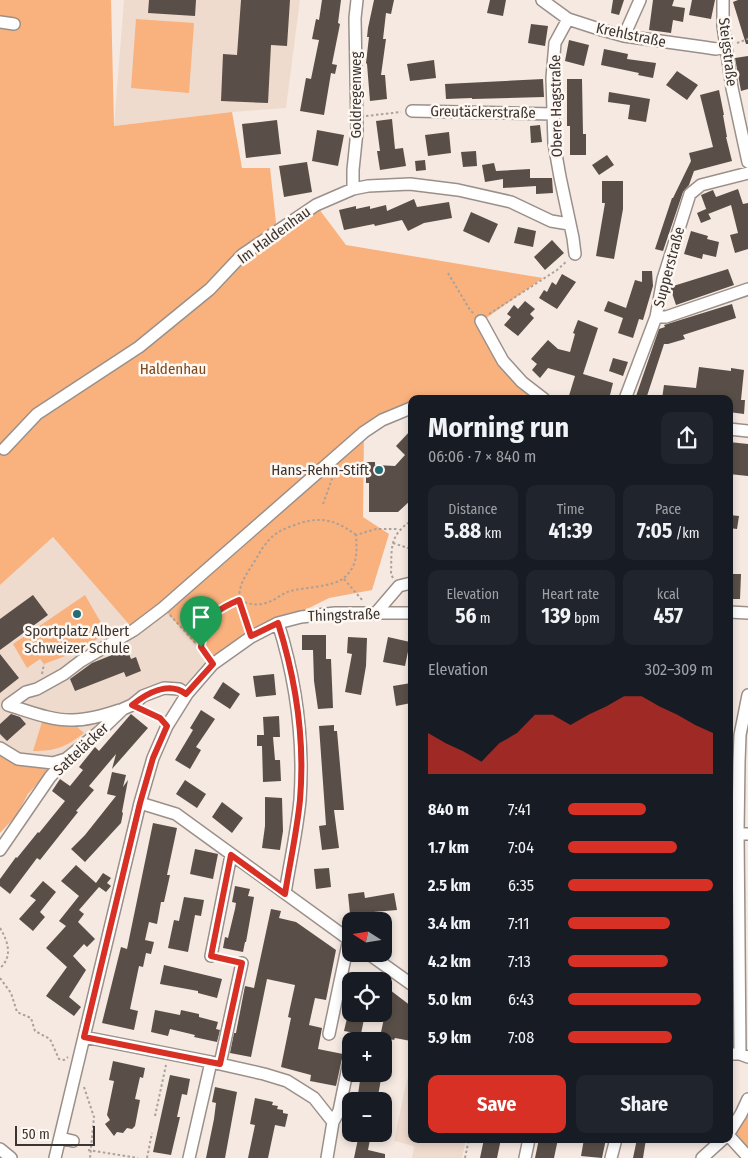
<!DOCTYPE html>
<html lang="en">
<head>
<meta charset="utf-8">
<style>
	:root { --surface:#171b24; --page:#20242c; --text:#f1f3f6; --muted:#9ea1a6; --accent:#d93025 }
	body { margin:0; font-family:"Fira Sans Condensed",sans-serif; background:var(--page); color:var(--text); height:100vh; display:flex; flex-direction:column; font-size:19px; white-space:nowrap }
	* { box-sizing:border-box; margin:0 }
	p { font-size:16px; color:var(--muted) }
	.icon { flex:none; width:28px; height:28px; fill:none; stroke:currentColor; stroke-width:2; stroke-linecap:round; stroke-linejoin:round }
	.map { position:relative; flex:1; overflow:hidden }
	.sheet { position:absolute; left:408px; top:395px; width:325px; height:748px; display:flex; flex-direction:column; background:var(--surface); border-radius:10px; box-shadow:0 2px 8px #0003 }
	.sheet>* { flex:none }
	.needle { width:32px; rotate:282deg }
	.buttons { position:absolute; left:342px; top:912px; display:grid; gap:10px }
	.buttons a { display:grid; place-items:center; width:50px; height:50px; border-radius:10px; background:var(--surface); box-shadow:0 2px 8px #0003; font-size:25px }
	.scale { position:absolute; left:15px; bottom:12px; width:80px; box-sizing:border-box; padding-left:5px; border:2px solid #3a3532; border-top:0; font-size:14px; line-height:18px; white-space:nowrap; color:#3a3532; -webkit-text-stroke:4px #fef7f2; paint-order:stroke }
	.pin { position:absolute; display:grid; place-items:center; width:42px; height:42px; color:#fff; margin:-51px -21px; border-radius:50% 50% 50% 0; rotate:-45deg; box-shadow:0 0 5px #0007 }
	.pin .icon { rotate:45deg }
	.round { display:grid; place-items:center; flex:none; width:52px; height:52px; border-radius:10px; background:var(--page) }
	.overview { display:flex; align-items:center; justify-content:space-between; height:85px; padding:0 20px }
	h1 { font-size:28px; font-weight:700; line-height:38px }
	.figures { display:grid; grid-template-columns:repeat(3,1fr); gap:8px; height:85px; padding:5px 20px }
	.figures div { display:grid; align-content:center; border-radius:10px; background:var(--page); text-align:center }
	.figures b { font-size:21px; font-weight:700 }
	.figures small { font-size:14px; font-weight:400 }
	.figures p { font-size:14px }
	.chart { height:140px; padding:10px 20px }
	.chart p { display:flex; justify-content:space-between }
	.chart svg { width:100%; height:90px; margin-top:5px; fill:var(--accent); opacity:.7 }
	.primary-button { display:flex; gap:10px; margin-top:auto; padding:10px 20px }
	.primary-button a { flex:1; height:58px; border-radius:10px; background:var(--accent); color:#fff; font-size:20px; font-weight:700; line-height:58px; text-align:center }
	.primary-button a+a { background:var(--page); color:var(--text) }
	ul { padding:0 20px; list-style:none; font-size:16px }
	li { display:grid; grid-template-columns:80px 60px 1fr; align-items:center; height:38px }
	li i { height:12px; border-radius:6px; background:var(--accent) }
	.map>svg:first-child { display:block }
</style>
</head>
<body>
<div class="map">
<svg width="748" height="1158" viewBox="0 0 748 1158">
	<rect width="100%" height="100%" fill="#f5e9e1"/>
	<path fill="#eedbce" d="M124,0H300L286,108L232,112L114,126Z
		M53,537L134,629L163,608L213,664L187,694L179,689L143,696L66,759L40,762L0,748V585Z
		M407,1079L411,1080V1139H466L462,1158H412L414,1146L394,1141Z"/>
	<path fill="#f9b17d" d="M0,0H111L114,126L232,112L242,168H270L277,232L316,205L346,245L543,278L482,321L503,361L544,399H411V408L364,432L363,517L389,534L372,590L329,598L251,637L213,664L163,608L134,630L53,537L0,585Z
		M136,19L194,23L189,93L131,88Z
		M85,595L107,633L76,652L44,664L40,659L27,668L13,644Z
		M42,722L76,726L84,733C66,747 56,751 33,751Z
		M0,748L18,759H66L44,776L28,794L16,816L0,833Z
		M748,1114V1155L734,1136Z"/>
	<path fill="#594f48" d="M149,0H196L195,16L148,13Z
		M241,0H290L287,46L271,45L268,103L221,101L223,54L237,55Z
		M322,0H341L338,23L340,24L332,64L337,65L335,74L331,73L324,115L300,111L306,78L311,79L319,40L312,39L316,19L319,20Z
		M374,0H394L391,14L386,13L383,39H386L381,75H385L387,99L370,101L367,64L366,63L369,37H367L368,28Z
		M490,0H506L503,16L487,13Z
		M613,0H624L619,15L611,13Z
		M653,0H674L672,6L685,8L683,22L673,20L671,33L649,30Z
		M692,0H715L711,19L689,15Z
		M738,0H748V44H746L733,2Z
		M531,24L548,26L545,46L528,43Z
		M569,40L589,45L584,66L565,61Z
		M604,49L628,54L627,59L656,63L653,78L638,75L639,73L601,65Z
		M748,56V89L741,91L735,58Z
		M434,60L436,78L410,81L407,64Z
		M677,71L698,85L687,100L666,85Z
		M543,79L544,97L472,99V98L446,99L445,84Z
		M567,79H582L583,134H586V155H570V126H567Z
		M719,90L724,115H723L727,137H726L732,161L694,171L689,185L683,192L663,251L655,249L672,198H673L691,161L689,153L713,147L700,95Z
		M609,92L650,99L646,122L628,119L630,105L608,102Z
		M392,119L395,149L403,148L406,166L380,170L377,151H380L376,121Z
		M277,120L281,154L246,158L242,124Z
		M540,125L542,142L531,143L530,126Z
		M317,130L344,135L338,166L312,161Z
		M449,132L451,153L428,156L425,135Z
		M476,151L477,166L463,167L461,152Z
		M607,155L614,165L599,175L592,165Z
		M425,160L426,170L416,171L415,161Z
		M307,162L312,192L284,197L279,166Z
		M494,163L496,171L530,169V178H552L553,193L536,194V186L503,188V179L485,182L482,165Z
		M602,181H623V209L614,259L596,256L605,203H602Z
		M738,189L743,204L748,203V249L735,253L730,235L738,233L731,205L708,214L701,195L713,190L716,197Z
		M414,199L417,207L449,202L452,218L424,223L408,231L402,220L375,226L374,224L344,230L339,210L356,206V209L370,206V209L386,205L387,211Z
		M706,209L711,219L701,223L697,213Z
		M471,212L498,224L489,243L463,231Z
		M518,227L536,231L533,247L514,243Z
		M691,231L708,236L707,239L719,242L716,257L703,254L702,259L684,254Z
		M552,240L564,253L545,270L534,257Z
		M728,269L734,285L676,305L670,287Z
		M642,271H652L653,286L643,320L639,319L633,338L618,333L623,318L604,311L608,301L626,308L635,280L642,282Z
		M562,274L576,282L557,309L539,298L544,290L547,292L552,282L556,285Z
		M525,301L535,309L530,314L534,318L518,336L504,325L511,317L507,314L514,305L518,309Z
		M732,304L736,318L683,335L685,339L668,344H664L646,399H635L659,329L665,327L664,325Z
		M578,320L598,328L583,374L613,383L609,399H568L575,376L548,368L540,378L532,370L537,364L531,359L548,340L558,349L570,352L575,334L573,333Z
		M613,358L628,362L623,376L609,371Z
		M699,367L731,371V368L744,370L741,400H745L744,414L729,412V399H662L664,385L696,388Z
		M411,430V500L398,512H369V483H366V462H375V465L395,466L405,455L396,446Z
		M729,442L748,444V476L729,474Z
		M729,515L739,516L737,529L729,528Z
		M729,574H741L740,599H729Z
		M33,595L48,615L0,650V619Z
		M302,635H326V659H331L333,708L318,709L314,681L313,650H302Z
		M348,637L367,638L366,666L361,695L345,692L352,654L347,653Z
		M388,637L410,642L405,666L383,662Z
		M127,649L131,659L136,657L141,671L126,677L124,672L75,691L70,679L92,663Z
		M0,654L19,678L0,693Z
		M274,674L276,695L256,697L253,676Z
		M223,682L240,694L230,709L213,698Z
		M411,683V703L396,706L393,686Z
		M201,710L215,719L196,747L201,750L190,769L175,760L193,730L190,728Z
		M11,714L20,717L26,724L7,741L0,734V724Z
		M131,714L148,728L112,769L116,754L89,786L94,790L76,811L78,812L40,860L37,858L10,894L0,886V879L16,857L17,858L38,832L39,833L65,801L52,791L60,779L70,786L83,770L79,767L95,747L99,751Z
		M279,716L280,737H273L275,760H280L281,781L263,782L262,746H257V735H264L263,717Z
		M334,725V731H337L344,810H334L339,848L322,850L319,826L326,825L319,726Z
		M112,772L126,775L123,787L128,780L122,812L123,813L121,823L85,862L71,849L85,835L116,796L107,794Z
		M185,780L206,794L197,808L176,794Z
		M265,797L282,798L283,831L280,850L262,848L265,826Z
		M222,802L243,818L232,833L212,817Z
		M153,823L177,828L167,875H170L164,902H161L157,924L149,922L145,940L154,942L151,954L146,953L143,967L139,966L135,985L130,1009L138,1011L134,1030L102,1023L121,947L127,949Z
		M195,849L218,854L213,879L190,874Z
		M76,865L96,883L103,873L111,878L107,883L111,886L106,892L99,887L79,910L84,914L78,922L95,939L87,947L84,944L73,956L86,970L69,997L81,1007L74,1016L46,996L67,967L46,948L66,926L59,921L79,896L61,881Z
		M329,868L331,887L316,889L314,869Z
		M43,881L56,892L40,912L45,917L33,931L19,919L36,900L30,896Z
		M235,886L250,889L248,896L254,897L246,942H245L243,952L223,948L225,937L228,938L235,909L236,903L232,902Z
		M364,892L365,898L394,893L397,910L350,914L348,894Z
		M184,897L204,900L201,916L195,915L188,952L168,948L174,920L179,921Z
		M271,909L281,911L279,918L296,922L336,950L326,1000L315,998L309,1025L322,1028L318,1049L343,1054L336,1086L310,1081L311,1075L281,1067L291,1018L288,1017L295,985L267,979L251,1057L230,1053L234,1033H236L245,986L254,988Z
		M164,965L222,979L217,998L198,993V991L160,984Z
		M390,990L411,1006V1041L395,1038L394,1040L380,1037Z
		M155,1010L180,1015L181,1010L199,1014V1017L218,1022L216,1029L220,1030L217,1042L194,1037L195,1035L170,1029L168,1036L151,1032Z
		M348,1014H365L361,1034L344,1031Z
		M113,1061L145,1068L143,1078L140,1077L135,1099L140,1100L135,1126L132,1129L127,1128L123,1133L117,1132L114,1136L105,1124L110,1120L107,1115L114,1081L109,1080Z
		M361,1074H382L377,1101H357Z
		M170,1075L190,1079L187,1095L182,1094L177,1117H180L171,1155L153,1152Z
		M215,1087L237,1092L225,1158H206L214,1119L216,1103L212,1102Z
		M255,1098L273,1102L272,1105L278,1106L277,1109L283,1110V1113L288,1114L285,1127L275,1125L268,1158H248L255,1125L250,1124Z
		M359,1134H371L368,1150L385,1154V1158H354Z
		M484,1139H501L497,1158H480Z
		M539,1139H558L554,1158H535Z
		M584,1139H606L602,1158L581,1156Z
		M637,1139H646L643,1158H633Z"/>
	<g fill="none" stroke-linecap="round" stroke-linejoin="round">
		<defs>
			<path id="minor" d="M542,0L568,19L602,30L624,36L703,47L716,49L726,47
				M723,0V26L732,88L748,162
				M568,19L555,43L552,78L554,143L560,177L573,238L575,254
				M0,22L14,24
				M624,36L640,0
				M412,111L553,114
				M353,189V170L357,131L355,18L357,0
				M656,317H666L748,289
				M481,321L503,361L522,382L544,399
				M625,399L656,317L663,279L690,194L701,185L748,173
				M729,429L748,431
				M4,449L37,414L139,347L210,289L242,255L316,205L353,189L368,186L410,184L458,190L511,202L551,221L569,224
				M729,612L748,613
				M375,614L399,586L411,583
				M278,623C296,680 304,740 300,800C297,831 290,862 285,893
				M8,705L26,692L37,689L64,674L81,661L134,630L163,608L364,432L382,420L411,408
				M8,705C28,711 52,721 73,720C89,720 105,715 120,710
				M0,748L18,759L53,763L66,759
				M140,803L176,814L351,941
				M729,832L748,834
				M0,850L50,777L66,759L99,732L123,709L132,705L143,696L164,688L179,689L187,694
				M369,954L411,984
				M211,956L231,855
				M329,1034L349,939
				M84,1037L211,1062L264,1074L287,1081L314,1098L333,1122L327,1158
				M353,1041L354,1039
				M729,1054H740L748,1057
				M740,1054L738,832L739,762L740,735L748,695
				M220,1064L242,963
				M333,1122L339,1111L351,1052
				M729,1133L741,1114L748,1099
				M729,1136L748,1157
				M60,1138L73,1141
				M0,1149L11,1158
				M55,1158L140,803L153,758L167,726L187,694L213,664L251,637L278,623L301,617L335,613H411
				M189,1158L211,1062
				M525,1158L529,1139
				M611,1158L616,1139
				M702,1158L723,1139"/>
		</defs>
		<use href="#minor" stroke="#9b9089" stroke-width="14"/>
		<path stroke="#aba19b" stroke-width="2" stroke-dasharray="2.5 2.5" stroke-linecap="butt" d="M737,43L748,39
			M366,116L401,112
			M448,273L470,310L474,314
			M489,314L557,270L567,261
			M323,504L332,479L339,473L336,470
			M356,535C334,518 317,516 292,526C283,529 275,533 269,540C264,545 260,552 256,559C247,574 239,582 239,600C248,604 256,606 266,603C274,601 281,594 290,591C305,587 335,587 345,577C358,565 357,551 356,535L376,529H399
			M393,543L411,549
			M393,578L391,574C392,550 388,536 411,521
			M344,579L363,601
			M170,615L207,656
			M201,647C202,641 202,632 204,627C210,613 227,605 239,600L247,626
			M42,674L44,664
			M143,711L159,718
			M0,928C8,941 13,957 0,968
			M222,959L232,961
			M0,978L11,993L17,1012L31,1018L35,1031L50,1039L59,1059L64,1060L68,1057
			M84,1087L94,1117L90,1158
			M155,1116L166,1065
			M88,1150L138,1158
			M147,1158L152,1133
			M465,1158L469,1139"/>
		<use href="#minor" stroke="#fff" stroke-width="11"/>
	</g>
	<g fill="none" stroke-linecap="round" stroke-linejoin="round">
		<defs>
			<path id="route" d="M239,600L251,636L278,623C296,680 305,740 300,800C297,831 290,862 285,894L231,855L211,956L242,963L220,1064L84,1037L140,803L153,758L167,726L160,718L132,705C147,693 169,681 186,694L213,664L201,647C202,641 202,632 204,627C210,613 227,605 239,600Z"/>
		</defs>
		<use href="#route" stroke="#fff" stroke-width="10"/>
		<use href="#route" stroke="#d93025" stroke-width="6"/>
	</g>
	<g fill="#246d77" stroke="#fef7f2" stroke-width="2">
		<circle cx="379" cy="470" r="5"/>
		<circle cx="77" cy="614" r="5"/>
	</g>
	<g text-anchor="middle" stroke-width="5" stroke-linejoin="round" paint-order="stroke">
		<g font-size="15" fill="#3a3532" stroke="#fef7f2">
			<text transform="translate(631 35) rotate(12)" y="5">Krehlstraße</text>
			<text transform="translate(728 52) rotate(83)" y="5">Steigstraße</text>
			<text transform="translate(356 95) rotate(-90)" y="5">Goldregenweg</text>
			<text transform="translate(556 106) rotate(-91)" y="5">Obere Hagstraße</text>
			<text transform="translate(483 112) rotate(1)" y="5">Greutäckerstraße</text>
			<text transform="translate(274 235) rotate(-36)" y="5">Im Haldenhau</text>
			<text transform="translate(669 267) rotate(-75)" y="5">Supperstraße</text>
			<text transform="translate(344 615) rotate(-2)" y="5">Thingstraße</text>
			<text transform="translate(81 749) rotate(-43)" y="5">Satteläcker</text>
		</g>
		<g font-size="15" fill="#7e481a" stroke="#fef7f2">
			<text x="173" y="374">Haldenhau</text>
		</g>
		<g font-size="15" fill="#3a3532" stroke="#fef7f2" text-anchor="end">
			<text x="369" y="475">Hans-Rehn-Stift</text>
			<text x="77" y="636" text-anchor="middle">Sportplatz Albert<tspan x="77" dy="17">Schweizer Schule</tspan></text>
		</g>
	</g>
</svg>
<div class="buttons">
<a><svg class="needle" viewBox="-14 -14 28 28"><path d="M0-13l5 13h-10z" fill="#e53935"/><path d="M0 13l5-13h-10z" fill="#9ea1a6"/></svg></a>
<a><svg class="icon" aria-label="locate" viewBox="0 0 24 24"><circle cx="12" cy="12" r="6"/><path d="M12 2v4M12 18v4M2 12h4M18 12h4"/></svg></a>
<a>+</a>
<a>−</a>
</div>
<div class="scale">50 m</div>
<div class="pin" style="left:201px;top:647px;background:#1e9e55"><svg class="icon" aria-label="arrive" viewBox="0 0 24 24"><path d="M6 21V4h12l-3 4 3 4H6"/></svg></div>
<section class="sheet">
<div class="overview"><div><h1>Morning run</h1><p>06:06 · 7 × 840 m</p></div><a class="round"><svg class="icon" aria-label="share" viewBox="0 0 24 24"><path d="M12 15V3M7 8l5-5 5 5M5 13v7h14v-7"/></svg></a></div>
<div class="figures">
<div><p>Distance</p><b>5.88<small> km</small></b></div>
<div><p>Time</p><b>41:39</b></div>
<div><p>Pace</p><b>7:05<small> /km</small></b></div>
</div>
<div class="figures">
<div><p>Elevation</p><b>56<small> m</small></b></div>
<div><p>Heart rate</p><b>139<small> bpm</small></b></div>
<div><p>kcal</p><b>457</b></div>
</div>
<div class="chart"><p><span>Elevation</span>302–309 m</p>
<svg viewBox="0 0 160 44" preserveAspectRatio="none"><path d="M0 44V24L10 29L20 33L30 38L40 29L50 24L60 15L70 15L80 20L90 15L100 11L110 6L120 6L130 11L140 15L150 20L160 24V44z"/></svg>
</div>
<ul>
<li><b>840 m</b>7:41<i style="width:54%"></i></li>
<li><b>1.7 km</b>7:04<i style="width:75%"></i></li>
<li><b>2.5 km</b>6:35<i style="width:100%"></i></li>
<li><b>3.4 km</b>7:11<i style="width:70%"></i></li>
<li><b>4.2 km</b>7:13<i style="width:69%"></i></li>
<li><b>5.0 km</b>6:43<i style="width:92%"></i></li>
<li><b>5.9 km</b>7:08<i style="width:72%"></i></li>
</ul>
<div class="primary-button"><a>Save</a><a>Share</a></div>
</section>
</div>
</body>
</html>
